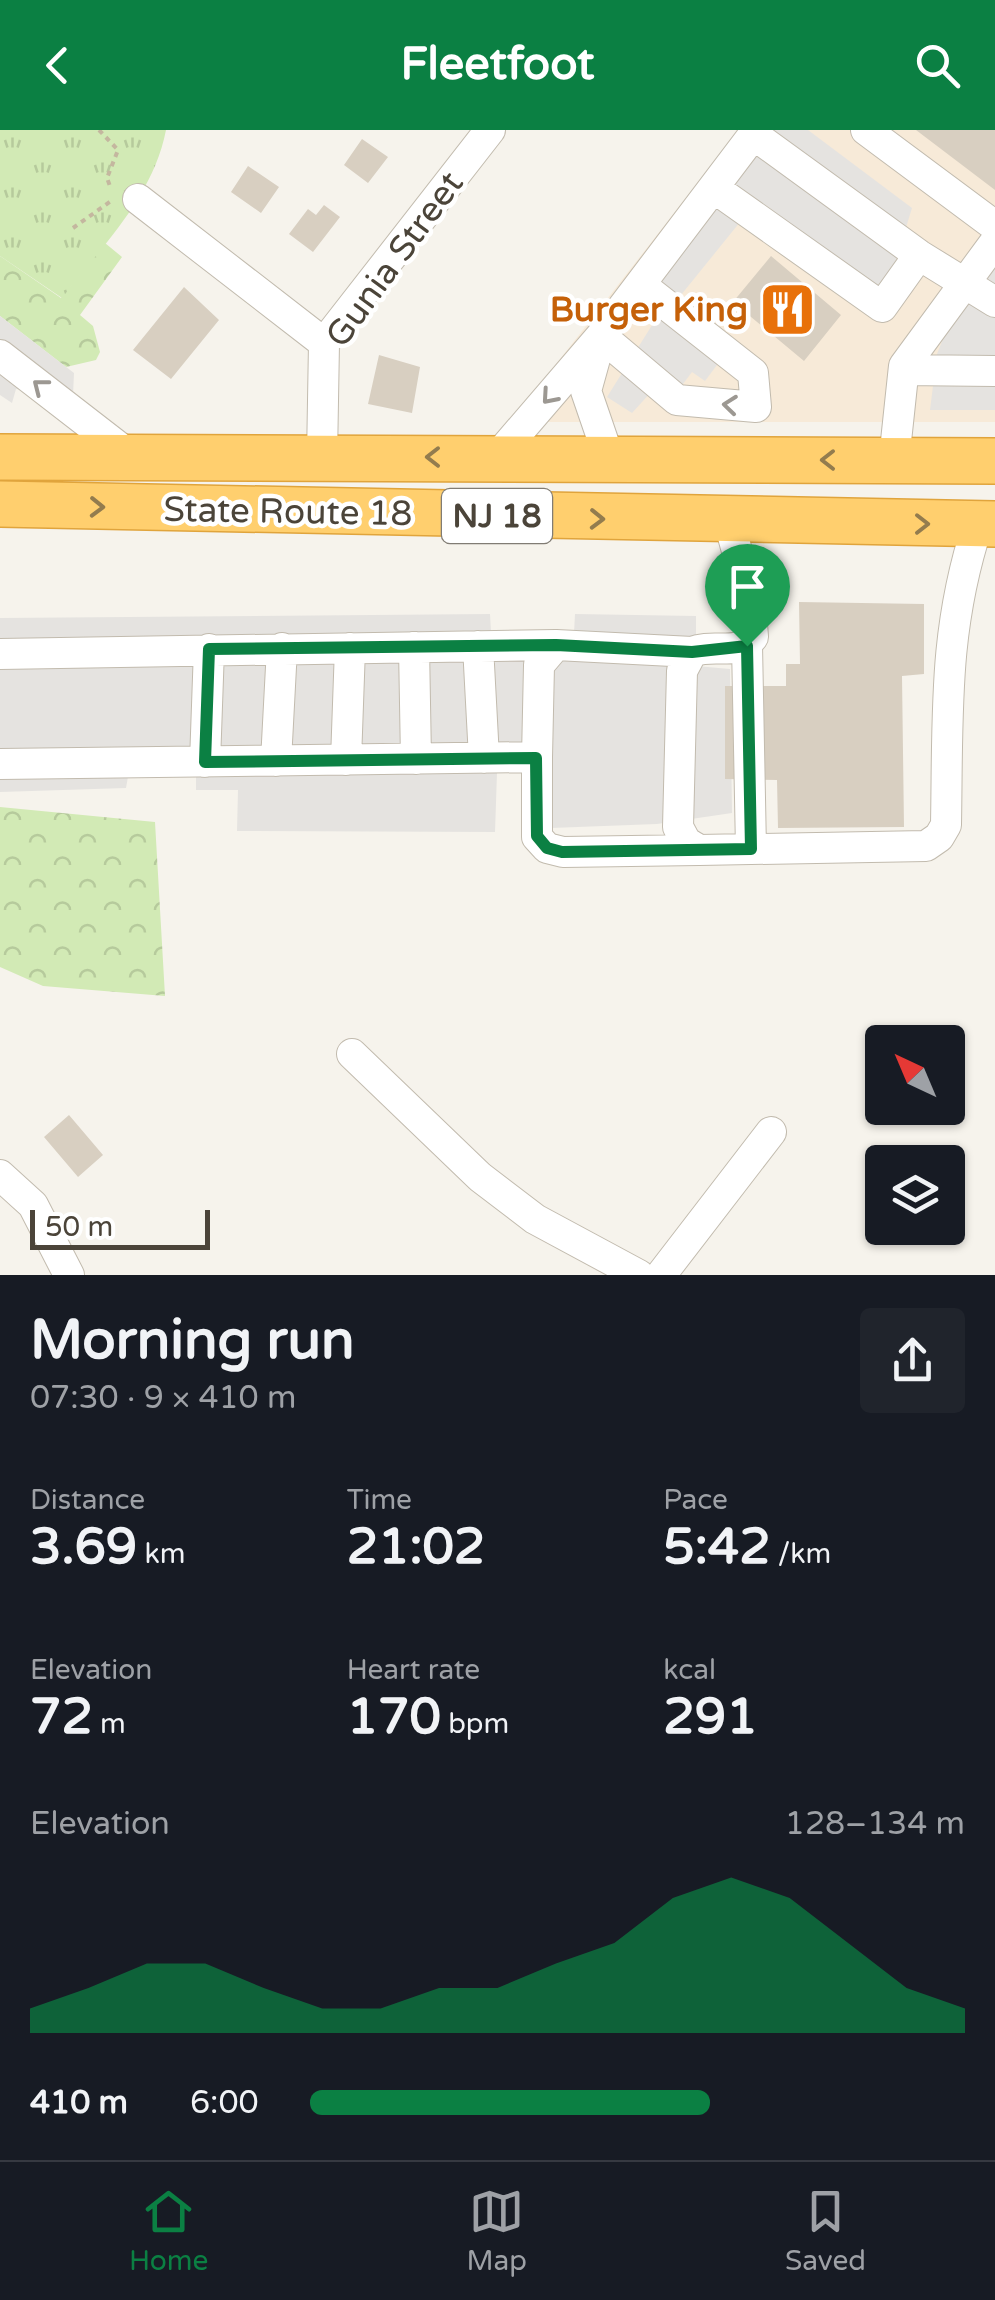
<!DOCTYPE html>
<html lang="en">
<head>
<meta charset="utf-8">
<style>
	:root { --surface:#171b24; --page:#20242c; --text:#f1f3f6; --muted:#9ea1a6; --line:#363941; --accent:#0b8043 }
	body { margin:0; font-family:"Varela Round",sans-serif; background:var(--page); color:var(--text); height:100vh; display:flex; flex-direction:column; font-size:38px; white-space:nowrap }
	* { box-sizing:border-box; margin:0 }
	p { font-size:32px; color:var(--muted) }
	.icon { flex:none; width:55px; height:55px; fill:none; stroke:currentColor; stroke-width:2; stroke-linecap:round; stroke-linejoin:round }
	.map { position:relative; height:1145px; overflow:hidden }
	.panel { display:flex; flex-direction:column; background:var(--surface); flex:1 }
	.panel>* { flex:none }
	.needle { width:65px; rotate:316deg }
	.controls { position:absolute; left:865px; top:895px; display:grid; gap:20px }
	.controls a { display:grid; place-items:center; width:100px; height:100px; border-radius:10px; background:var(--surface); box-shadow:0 2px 8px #0004; font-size:50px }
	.scale { position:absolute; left:30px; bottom:25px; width:180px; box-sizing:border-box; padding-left:10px; border:5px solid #4b4439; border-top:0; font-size:28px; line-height:35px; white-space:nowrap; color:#4b4439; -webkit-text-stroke:8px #fff; paint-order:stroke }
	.pin { position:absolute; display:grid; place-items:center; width:85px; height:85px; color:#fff; margin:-102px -42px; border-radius:50% 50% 50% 0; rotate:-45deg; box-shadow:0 0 10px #0007 }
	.pin .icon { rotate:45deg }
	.round { display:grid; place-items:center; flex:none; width:105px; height:105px; border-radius:10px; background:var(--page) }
	.summary { display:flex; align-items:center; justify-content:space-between; height:170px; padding:0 30px }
	h1 { font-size:55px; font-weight:700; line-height:75px }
	.stats { display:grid; grid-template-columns:repeat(3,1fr); gap:15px; height:170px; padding:10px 30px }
	.stats div { display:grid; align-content:center }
	.stats b { font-size:50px; font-weight:700 }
	.stats small { font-size:28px; font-weight:400 }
	.stats p { font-size:28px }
	.chart { height:280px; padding:20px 30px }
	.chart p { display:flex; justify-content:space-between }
	.chart svg { width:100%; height:180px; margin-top:10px; fill:var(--accent); opacity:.7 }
	ul { padding:0 30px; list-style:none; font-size:32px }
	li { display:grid; grid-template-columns:160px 120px 1fr; align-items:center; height:75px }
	li i { height:25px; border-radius:12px; background:var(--accent) }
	header { display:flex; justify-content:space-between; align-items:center; height:130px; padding:0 30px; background:var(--accent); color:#fff; font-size:45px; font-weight:700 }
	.tabs { display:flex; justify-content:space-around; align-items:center; height:140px; border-top:2px solid var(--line); background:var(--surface); font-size:28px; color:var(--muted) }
	.tabs a { display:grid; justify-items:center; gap:5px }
	.tabs .current { color:var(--accent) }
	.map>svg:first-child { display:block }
</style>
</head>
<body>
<header><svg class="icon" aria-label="back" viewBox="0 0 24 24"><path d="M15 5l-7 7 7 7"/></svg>Fleetfoot<svg class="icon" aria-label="search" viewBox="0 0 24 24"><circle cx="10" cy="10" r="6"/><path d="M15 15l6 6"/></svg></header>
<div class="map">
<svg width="995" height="1145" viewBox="0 0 995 1145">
	<defs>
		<pattern id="forest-crowns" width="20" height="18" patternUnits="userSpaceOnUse" patternTransform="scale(2.5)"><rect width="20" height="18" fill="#d2eab5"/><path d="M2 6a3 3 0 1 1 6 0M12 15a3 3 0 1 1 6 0" fill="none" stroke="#b6ca9c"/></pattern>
		<pattern id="park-tufts" width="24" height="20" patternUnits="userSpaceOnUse" patternTransform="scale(2.5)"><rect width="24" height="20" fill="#d2eab5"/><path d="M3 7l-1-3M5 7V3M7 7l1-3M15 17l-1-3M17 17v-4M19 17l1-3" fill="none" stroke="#b6ca9c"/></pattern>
	</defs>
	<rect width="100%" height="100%" fill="#f6f3ec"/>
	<path fill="#f7ead8" d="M739,0H995V292H511Z"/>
	<path fill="url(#forest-crowns)" d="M105,113L122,127L80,185L93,196L100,222L96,230L66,237L0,186V126L61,168Z
		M0,677L155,692L165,866L43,856L0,837Z"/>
	<path fill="url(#park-tufts)" d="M0,0H166C153,67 102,116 62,168L0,126Z"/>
	<path fill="#e5e3e0" d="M775,0H808L912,78L891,146L879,165L753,76L664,186L720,231L705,251L692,242L680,258L663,249L632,283L607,267L654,192L637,179Z
		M995,128V280H930L937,224L952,186Z
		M0,186L74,243L73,265L16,259L12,273L0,265Z
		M490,484L491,502L574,503L575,484L696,486V536L730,539L732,683L657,694L551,698L547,643H497L495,702L237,701L238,660H196V644L129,641L126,658L0,662V488Z"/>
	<path fill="#d8cfc1" d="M916,0H995V60Z
		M362,9L388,27L368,53L344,35Z
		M248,36L279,57L261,83L231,62Z
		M324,75L340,87L313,122L289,104L308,79L316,85Z
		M771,126L841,185L804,231L733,172Z
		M184,157L219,190L171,249L133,220Z
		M379,225L420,237L412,283L368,274Z
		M799,472L924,474V544L902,546L904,697L778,698L777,650L725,649V556H786V534H800Z
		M69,985L103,1025L78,1047L44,1007Z"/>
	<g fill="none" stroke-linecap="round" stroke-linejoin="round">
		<defs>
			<path id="minor" d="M866,0L995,96
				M754,5L919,125L995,172
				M714,58L882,177L919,125
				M138,69L324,213
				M601,206L677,270L756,277L753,243L641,155
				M599,214L586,261L609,328
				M0,225L133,328
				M904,240L995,241
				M497,327L601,206L757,0
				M322,328L324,213L490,0
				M894,330L904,236L995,112
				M729,392L750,468L753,507C738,527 713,513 692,522L682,541L678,697L686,712L699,720L926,716L939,707L946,695C948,585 943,500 978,394
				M747,515L751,719
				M478,516L484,628
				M414,517L416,629
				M0,524L556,515
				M537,627L539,535L556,515L692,522
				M346,630L350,518
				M276,631L282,518
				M205,632L209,519
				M0,634L537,627V707L547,718L563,722L699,720
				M352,924L480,1047L535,1089L639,1145
				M0,1045L33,1075L69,1145
				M661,1145L771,1002"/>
			<path id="highway" d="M0,327L995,331
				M0,374L995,394"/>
		</defs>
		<use href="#minor" stroke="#c2bbae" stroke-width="32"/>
		<use href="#highway" stroke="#e0a43c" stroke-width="48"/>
		<path stroke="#c4b79f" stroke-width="4" stroke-dasharray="5 5" stroke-linecap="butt" d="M99,0L118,20L107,48L111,59
			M73,98L111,71"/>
		<use href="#minor" stroke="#fff" stroke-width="30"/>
		<use href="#highway" stroke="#ffcf6e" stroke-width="45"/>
	</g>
	<defs><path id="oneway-chevron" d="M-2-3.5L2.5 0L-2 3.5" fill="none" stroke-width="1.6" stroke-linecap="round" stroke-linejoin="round" transform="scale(2.5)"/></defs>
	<g stroke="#9c9892">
		<use href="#oneway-chevron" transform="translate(40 256) rotate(-142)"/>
		<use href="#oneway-chevron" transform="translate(549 267) rotate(131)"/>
		<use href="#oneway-chevron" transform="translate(730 275) rotate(-174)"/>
	</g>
	<g stroke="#937c4e">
		<use href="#oneway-chevron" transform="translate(433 327) rotate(180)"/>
		<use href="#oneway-chevron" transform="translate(828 330) rotate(-180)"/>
		<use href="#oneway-chevron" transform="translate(97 377) rotate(1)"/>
		<use href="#oneway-chevron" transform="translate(597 389) rotate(1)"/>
		<use href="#oneway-chevron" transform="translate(922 394)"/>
	</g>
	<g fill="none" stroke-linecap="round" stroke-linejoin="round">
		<defs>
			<path id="route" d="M556,515L692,522L747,516L751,719L562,722L547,718L537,706L536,628L205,632L209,519Z"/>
		</defs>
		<use href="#route" stroke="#fff" stroke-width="20"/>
		<use href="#route" stroke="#0b8043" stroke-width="12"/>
	</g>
	<defs>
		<symbol id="restaurant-square" viewBox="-11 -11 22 22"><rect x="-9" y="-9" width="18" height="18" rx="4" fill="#e8710a" stroke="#fff"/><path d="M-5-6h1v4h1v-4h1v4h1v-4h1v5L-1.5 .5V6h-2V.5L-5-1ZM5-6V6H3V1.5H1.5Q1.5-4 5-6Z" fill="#fff"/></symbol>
	</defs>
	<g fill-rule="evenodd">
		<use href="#restaurant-square" x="756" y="148" width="63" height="63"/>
	</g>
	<g text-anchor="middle" stroke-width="9" stroke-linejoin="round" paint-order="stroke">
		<rect fill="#fff" stroke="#817c74" stroke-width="2.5" x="442" y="359" width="110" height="54" rx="8"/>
		<g font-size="32" font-weight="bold" fill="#4b4439">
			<text x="497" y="397">NJ 18</text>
		</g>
		<g font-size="35" fill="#4b4439" stroke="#fff">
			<text transform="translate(394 129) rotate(-54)" y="12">Gunia Street</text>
			<text transform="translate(288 381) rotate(1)" y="12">State Route 18</text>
		</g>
		<g font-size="35" font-weight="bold" fill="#c56008" stroke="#fff" text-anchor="end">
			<text x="748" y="191">Burger King</text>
		</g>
	</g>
</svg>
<div class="controls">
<a><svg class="needle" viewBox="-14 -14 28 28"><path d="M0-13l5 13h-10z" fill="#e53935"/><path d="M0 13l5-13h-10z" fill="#9ea1a6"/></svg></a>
<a><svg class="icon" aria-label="layers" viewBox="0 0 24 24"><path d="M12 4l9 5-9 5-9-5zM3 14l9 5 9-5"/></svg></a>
</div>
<div class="scale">50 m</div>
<div class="pin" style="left:747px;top:516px;background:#1e9e55"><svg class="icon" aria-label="arrive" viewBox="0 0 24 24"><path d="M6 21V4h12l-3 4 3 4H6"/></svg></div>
</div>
<section class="panel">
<div class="summary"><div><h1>Morning run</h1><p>07:30 · 9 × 410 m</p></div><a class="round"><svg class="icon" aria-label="share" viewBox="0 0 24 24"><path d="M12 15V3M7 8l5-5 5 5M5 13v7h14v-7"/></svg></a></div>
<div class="stats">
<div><p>Distance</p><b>3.69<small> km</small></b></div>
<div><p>Time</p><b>21:02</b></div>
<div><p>Pace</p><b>5:42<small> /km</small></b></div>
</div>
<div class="stats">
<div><p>Elevation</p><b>72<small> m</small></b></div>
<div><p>Heart rate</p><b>170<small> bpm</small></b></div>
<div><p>kcal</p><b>291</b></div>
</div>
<div class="chart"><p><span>Elevation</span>128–134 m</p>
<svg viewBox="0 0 160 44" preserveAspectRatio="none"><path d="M0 44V38L10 33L20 27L30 27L40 33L50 38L60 38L70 33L80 33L90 27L100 22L110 11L120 6L130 11L140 22L150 33L160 38V44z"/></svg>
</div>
<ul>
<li><b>410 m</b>6:00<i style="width:61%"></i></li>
</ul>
</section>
<nav class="tabs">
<a class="current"><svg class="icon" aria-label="home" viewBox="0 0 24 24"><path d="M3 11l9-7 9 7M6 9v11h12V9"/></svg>Home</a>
<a><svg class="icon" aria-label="map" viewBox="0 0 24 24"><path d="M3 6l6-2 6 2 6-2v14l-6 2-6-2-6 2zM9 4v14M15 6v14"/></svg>Map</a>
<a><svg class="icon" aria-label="saved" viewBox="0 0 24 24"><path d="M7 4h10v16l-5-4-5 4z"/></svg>Saved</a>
</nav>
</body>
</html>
